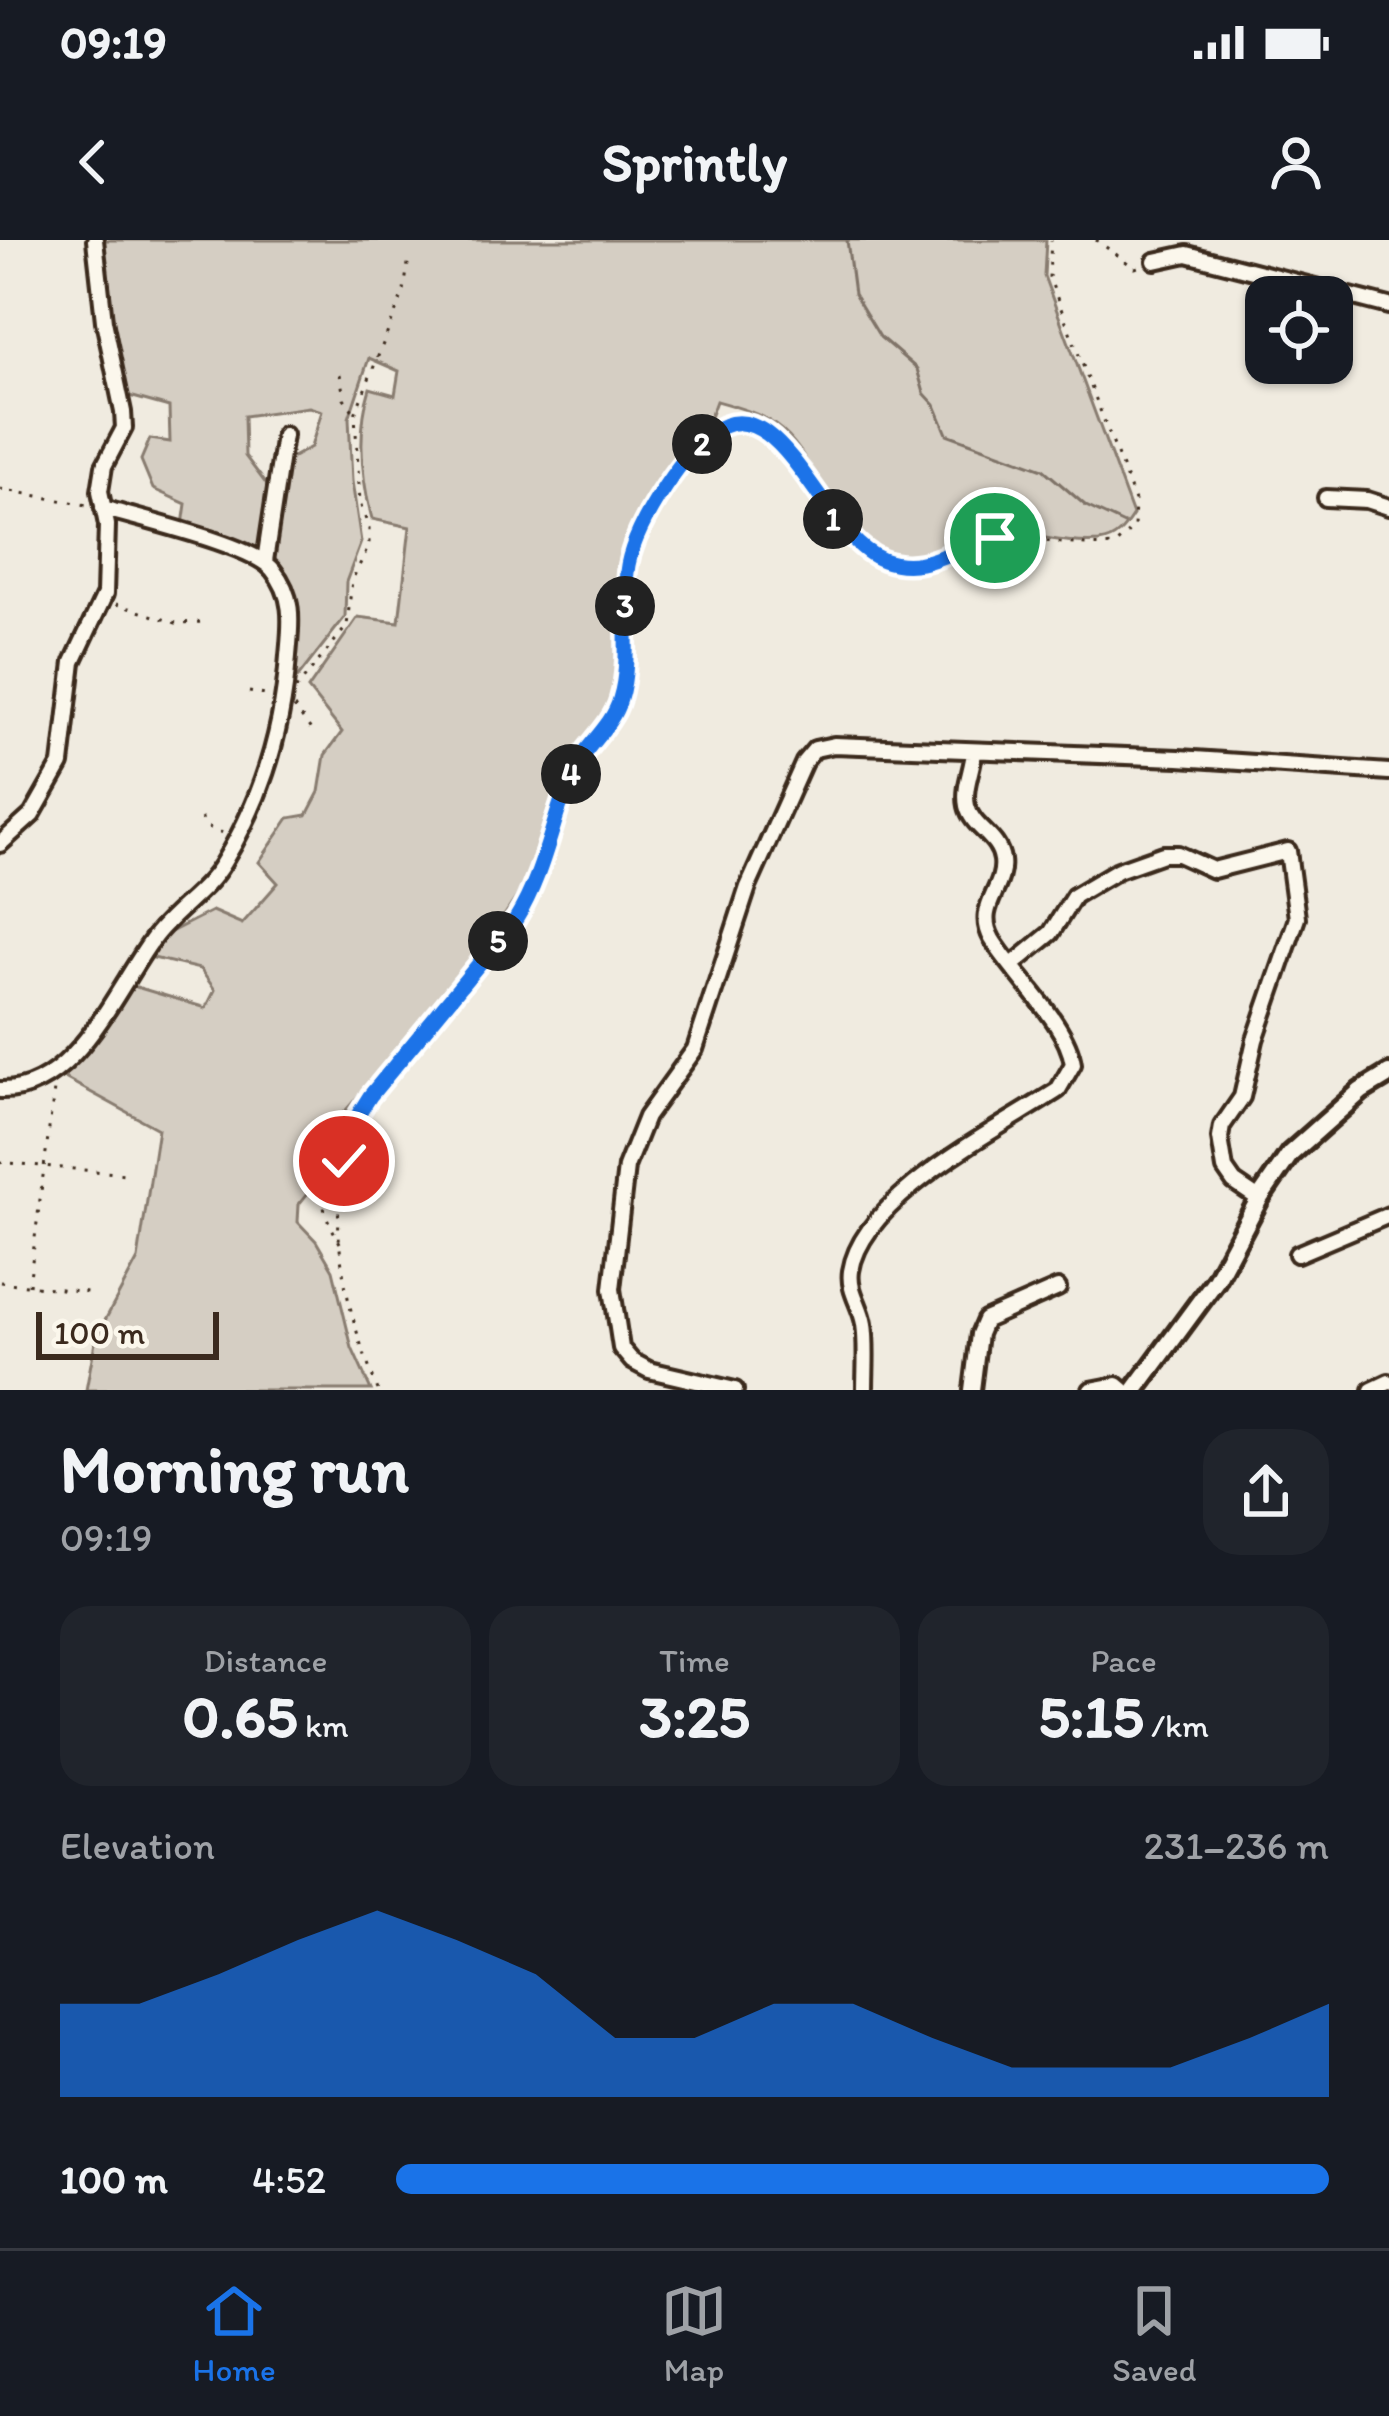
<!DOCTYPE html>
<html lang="en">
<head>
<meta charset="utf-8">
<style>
	:root { --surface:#171b24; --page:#20242c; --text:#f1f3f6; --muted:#9ea1a6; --line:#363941; --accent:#1a73e8 }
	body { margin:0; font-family:Itim,sans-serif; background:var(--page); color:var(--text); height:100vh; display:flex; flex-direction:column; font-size:45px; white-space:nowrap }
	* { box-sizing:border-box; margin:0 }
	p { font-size:39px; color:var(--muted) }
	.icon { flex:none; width:66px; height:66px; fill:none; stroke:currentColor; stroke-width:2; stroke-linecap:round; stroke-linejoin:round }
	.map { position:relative; height:1150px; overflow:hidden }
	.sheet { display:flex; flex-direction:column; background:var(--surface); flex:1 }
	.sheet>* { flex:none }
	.buttons { position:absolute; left:1245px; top:36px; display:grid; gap:24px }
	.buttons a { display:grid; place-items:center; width:108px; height:108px; border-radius:24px; background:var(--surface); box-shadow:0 3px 9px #0004; font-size:60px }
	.scale { position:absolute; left:36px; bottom:30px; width:183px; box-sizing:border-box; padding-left:12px; border:6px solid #3b2a1e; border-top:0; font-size:33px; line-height:42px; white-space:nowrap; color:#3b2a1e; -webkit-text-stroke:9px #fbf7ec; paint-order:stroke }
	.pin { position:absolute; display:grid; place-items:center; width:102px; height:102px; color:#fff; margin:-51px; border:6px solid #fff; border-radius:50%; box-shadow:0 3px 12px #0007 }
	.km { position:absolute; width:60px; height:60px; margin:-30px; border-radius:50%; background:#222; color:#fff; font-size:33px; line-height:60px; text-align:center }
	.round { display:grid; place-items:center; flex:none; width:126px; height:126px; border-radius:36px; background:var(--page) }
	.overview { display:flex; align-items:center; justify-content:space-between; height:204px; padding:0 60px }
	h1 { font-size:66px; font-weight:700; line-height:90px }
	.stats { display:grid; grid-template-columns:repeat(3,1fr); gap:18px; height:204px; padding:12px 60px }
	.stats div { display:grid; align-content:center; border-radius:30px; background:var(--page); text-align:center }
	.stats b { font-size:60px; font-weight:700 }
	.stats small { font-size:33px; font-weight:400 }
	.stats p { font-size:33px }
	.chart { height:336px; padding:24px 60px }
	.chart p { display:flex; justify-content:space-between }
	.chart svg { width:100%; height:216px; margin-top:12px; fill:var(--accent); opacity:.7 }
	ul { padding:0 60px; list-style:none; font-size:39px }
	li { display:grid; grid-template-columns:192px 144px 1fr; align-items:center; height:90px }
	li i { height:30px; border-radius:15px; background:var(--accent) }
	.status { display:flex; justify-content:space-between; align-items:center; height:84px; padding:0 60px; background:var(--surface); direction:ltr }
	.status svg { height:33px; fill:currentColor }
	header { display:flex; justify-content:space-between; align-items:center; height:156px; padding:0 60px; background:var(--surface); font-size:54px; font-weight:700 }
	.tab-bar { display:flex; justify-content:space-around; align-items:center; height:168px; border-top:3px solid var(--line); background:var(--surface); font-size:33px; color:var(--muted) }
	.tab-bar a { display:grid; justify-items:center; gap:6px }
	.tab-bar .active { color:var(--accent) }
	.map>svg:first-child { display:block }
</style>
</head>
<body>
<div class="status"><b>09:19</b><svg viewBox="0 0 49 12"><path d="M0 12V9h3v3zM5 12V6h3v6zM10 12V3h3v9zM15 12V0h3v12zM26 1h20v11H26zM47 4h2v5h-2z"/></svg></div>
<header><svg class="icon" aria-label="back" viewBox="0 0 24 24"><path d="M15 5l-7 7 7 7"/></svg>Sprintly<svg class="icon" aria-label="person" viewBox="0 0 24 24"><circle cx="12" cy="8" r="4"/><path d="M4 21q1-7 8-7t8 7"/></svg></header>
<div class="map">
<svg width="1389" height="1150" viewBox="0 0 1389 1150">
	<rect width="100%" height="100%" fill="#f0ebe0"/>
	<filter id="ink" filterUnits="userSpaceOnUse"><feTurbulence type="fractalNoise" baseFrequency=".00833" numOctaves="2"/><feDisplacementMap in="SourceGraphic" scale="24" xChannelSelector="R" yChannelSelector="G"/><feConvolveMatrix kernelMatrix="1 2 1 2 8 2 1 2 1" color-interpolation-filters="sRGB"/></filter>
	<g filter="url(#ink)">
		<path fill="#d5cec3" stroke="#887c70" stroke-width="3" d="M100,0H1046L1044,36L1133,275C1124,289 1116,300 1099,302C1063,305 1025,291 989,292C947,292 933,338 877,311C825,286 820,217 775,185C760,173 734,166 716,161L706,188L637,278L619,329L616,448L604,477L567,531L534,631L467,731L340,877L335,896L336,918L299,964L298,982L316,1001L333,1030L352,1108L371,1150H86L96,1097L138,1019L158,889L63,837L133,746L206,768L215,750L200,729L149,717L161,697L212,671L242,684L278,643L259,622L289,578L307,575L319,552L325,515L342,492L308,449L358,377L399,382L410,287L372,279C361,236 357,190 370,148L395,155L399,131L369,118L349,178L352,241L361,302L346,342L345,377L291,446L298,363L272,317L286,221L311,207L322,171L309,167L244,176L245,216L270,249L261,313L183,285L186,264L153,249L141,220L150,199L170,202L169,167L126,155Z"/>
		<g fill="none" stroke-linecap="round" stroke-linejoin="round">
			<path stroke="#7f7367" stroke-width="3" d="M847,0L854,54L880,97L917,129L924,153L935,165L947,194L1043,229L1086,266L1124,284"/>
			<defs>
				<path id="minor" d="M1155,21L1187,14L1389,66
					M1326,258L1367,260L1389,267
					M265,321L284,195
					M0,604L32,575L61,524L73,422L105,354L107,285L100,251L104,226L124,188L123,172L104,81L95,0
					M1012,725L1051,693L1074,656L1118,630L1163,614H1178L1213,630L1288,611L1297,678L1255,800L1242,857L1222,886L1220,898L1225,929L1234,942L1259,959
					M0,850C75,853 117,746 155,696C175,670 206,652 223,623C263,558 283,491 288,416C291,383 295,357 273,330C254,305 138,279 103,268
					M1297,1014L1389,975
					M735,1150L649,1130L632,1121L621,1108L612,1049L626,927L646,877L695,809L748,647L804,522L815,509L834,505L1179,518L1389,532
					M865,1150C865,1129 867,1105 864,1084C861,1065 848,1051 851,1031C862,957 999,889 1058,850L1073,824C1067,782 1014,736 992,699C974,667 1006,649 1002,620C999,596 972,588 967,566C963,547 973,529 974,511
					M972,1150L979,1094L985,1080L1058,1048
					M1091,1150L1117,1145L1123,1150
					M1372,1150L1389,1142"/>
				<path id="major" d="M1135,1150L1216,1040L1259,959L1290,914L1361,851L1389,834"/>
			</defs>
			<use href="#minor" stroke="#3b2a1e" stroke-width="22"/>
			<use href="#major" stroke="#3b2a1e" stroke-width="26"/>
			<path stroke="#3b2a1e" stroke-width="3" stroke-dasharray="3 9" stroke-linecap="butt" d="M1096,0L1135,28L1142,26
				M340,134L344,158L354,172
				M0,249L87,265
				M116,364L176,383L204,382
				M296,449L347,386L352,340L369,306V289L360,263L355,174L404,51L409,17
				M249,452L271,456
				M294,467L315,495
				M201,578L207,587L223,593
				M0,922L126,934
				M340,1003C319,965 318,963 341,926
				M0,1042L87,1052
				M29,1045L54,850
				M378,1150C340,1059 316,946 370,856L516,679C544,634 551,583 571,535C582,507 612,488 620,459C626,439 624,415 624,395C627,322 632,286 681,228C695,212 707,193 728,186C788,168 820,280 860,309C921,353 946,300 997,298C1037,297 1075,308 1115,305L1134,287L1135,261L1049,37L1051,0"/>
			<use href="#minor" stroke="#fbf7ec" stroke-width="14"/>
			<use href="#major" stroke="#fbf7ec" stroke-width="16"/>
		</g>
	</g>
	<g fill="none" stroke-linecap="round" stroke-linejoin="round" filter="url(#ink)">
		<defs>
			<path id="route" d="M344,921L355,880L370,856L516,679C544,634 551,584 571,535C582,508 612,488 620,459C632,420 622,373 627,332C631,292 678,219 710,194C780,140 822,299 883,320C926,336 955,305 995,298"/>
		</defs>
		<use href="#route" stroke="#fff" stroke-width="24"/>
		<use href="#route" stroke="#1a73e8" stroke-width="15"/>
	</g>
</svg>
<div class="buttons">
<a><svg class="icon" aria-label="locate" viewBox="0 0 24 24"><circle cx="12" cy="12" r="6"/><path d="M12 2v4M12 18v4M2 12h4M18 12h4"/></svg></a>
</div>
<div class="scale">100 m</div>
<div class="pin" style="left:995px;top:298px;background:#1e9e55"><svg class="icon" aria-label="arrive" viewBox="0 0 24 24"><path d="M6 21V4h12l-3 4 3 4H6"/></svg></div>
<div class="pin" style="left:344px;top:921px;background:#d93025"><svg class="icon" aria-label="check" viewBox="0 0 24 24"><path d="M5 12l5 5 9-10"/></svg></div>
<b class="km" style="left:833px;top:279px">1</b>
<b class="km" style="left:702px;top:204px">2</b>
<b class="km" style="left:625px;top:366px">3</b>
<b class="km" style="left:571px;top:534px">4</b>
<b class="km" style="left:498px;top:701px">5</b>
</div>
<section class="sheet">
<div class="overview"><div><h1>Morning run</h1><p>09:19</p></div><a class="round"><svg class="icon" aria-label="share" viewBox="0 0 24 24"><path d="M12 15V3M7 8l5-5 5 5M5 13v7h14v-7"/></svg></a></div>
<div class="stats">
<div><p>Distance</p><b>0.65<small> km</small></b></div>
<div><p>Time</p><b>3:25</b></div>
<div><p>Pace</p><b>5:15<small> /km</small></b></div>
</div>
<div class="chart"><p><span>Elevation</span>231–236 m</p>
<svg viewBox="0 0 160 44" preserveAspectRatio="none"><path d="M0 44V25L10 25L20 19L30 12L40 6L50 12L60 19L70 32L80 32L90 25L100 25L110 32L120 38L130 38L140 38L150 32L160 25V44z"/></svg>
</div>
<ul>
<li><b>100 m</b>4:52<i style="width:100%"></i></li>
</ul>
</section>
<nav class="tab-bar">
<a class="active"><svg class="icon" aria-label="home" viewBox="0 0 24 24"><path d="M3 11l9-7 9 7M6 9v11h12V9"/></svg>Home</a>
<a><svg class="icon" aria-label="map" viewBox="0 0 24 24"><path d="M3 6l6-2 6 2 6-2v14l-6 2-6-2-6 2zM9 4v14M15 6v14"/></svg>Map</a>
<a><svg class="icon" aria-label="saved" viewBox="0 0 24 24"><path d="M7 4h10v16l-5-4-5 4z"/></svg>Saved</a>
</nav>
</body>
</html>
